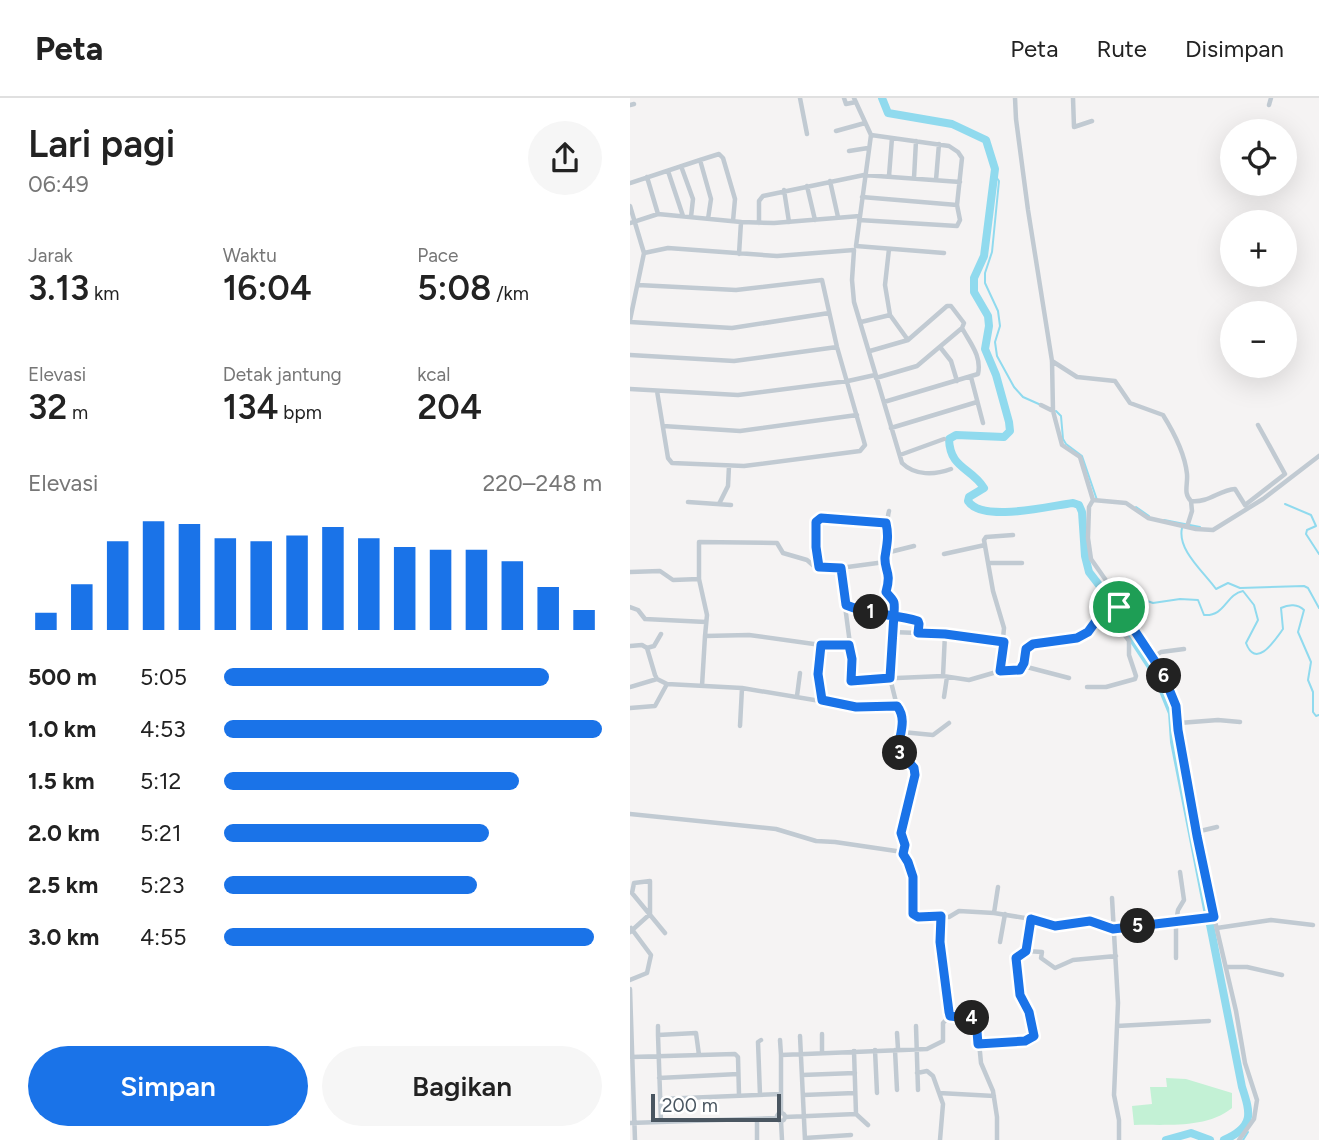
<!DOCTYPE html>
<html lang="id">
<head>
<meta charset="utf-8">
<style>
	:root { --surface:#fff; --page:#f6f6f6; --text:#222; --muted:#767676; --line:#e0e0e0; --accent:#1a73e8 }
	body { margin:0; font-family:Figtree,sans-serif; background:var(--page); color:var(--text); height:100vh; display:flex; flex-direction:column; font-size:26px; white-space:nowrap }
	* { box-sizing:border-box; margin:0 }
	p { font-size:23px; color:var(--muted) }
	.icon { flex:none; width:38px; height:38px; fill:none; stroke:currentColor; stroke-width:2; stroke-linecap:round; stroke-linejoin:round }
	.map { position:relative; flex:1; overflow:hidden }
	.side { display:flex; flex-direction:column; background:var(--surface); width:630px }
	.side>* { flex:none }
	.controls { position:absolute; left:590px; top:21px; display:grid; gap:14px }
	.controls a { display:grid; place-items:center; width:77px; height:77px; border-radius:50%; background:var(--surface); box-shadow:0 7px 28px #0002; font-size:35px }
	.scale { position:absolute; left:21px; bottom:18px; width:130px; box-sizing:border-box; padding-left:7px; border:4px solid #4a5661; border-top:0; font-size:19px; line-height:24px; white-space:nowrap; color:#4a5661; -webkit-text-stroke:5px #fff; paint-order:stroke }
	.pin { position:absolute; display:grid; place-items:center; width:60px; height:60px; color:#fff; margin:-30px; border:4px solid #fff; border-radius:50%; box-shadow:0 2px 7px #0007 }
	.km { position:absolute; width:35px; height:35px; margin:-18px; border-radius:50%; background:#222; color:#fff; font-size:19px; line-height:35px; text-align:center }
	.round { display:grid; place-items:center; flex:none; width:74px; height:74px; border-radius:37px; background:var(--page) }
	.headline { display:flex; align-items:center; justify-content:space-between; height:119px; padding:0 28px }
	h1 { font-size:38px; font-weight:600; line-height:52px }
	.figures { display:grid; grid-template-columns:repeat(3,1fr); gap:10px; height:119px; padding:7px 28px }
	.figures div { display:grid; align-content:center }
	.figures b { font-size:35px; font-weight:600 }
	.figures small { font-size:19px; font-weight:400 }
	.figures p { font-size:19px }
	.chart { height:196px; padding:14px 28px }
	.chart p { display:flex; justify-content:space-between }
	.chart svg { width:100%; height:126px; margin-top:7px; stroke:var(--accent); stroke-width:6 }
	.primary-button { display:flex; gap:14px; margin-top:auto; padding:14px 28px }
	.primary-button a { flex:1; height:80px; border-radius:42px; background:var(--accent); color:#fff; font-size:28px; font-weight:600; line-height:80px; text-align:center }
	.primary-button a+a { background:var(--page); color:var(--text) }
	ul { padding:0 28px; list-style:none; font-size:23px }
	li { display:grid; grid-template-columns:112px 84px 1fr; align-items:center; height:52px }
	li i { height:18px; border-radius:9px; background:var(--accent) }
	header { display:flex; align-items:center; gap:42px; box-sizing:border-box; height:98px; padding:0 35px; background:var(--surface); border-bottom:2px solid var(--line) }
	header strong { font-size:33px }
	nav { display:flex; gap:38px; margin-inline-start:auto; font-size:24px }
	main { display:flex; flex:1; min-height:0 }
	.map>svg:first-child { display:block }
</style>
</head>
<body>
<header>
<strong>Peta</strong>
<nav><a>Peta</a><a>Rute</a><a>Disimpan</a></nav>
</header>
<main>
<section class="side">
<div class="headline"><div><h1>Lari pagi</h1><p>06:49</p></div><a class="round"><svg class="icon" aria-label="share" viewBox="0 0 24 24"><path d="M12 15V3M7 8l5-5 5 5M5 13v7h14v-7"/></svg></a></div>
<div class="figures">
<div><p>Jarak</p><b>3.13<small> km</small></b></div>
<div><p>Waktu</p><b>16:04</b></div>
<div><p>Pace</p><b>5:08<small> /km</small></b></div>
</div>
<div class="figures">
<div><p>Elevasi</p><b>32<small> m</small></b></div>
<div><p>Detak jantung</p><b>134<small> bpm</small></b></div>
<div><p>kcal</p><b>204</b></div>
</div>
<div class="chart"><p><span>Elevasi</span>220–248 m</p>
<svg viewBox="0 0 160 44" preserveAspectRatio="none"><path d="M5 44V38M15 44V28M25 44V13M35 44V6M45 44V7M55 44V12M65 44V13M75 44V11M85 44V8M95 44V12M105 44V15M115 44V16M125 44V16M135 44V20M145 44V29M155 44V37"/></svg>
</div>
<ul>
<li><b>500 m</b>5:05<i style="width:86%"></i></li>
<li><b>1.0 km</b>4:53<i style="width:100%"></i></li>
<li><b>1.5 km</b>5:12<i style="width:78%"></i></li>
<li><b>2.0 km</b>5:21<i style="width:70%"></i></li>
<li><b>2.5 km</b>5:23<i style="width:67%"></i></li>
<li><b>3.0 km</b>4:55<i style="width:98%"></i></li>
</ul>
<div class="primary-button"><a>Simpan</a><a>Bagikan</a></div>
</section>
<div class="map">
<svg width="689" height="1042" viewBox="0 0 689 1042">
	<rect width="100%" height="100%" fill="#f5f3f3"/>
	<path fill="#c3f1d5" d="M536,980L556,981L602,995V1010C576,1031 537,1026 504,1027L502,1008L522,1006L520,989H537Z"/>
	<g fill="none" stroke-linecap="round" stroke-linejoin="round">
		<path stroke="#90daee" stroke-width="2" d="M364,76L369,83L362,154L355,175V185L368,213L370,228L365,244L367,258L384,289L393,299L411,307
			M426,313L431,318L433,341L436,346L452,358L467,402
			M655,406L681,417L686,428L677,432L676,436L689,456
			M506,409L519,418
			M534,422L570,429
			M552,430C547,452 574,474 586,491L598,485L610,490L674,488L678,490L689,510
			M489,504L506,499L523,505L550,501L568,502L574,517C595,519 596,496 613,493L624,507L628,522L616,545C626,572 645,542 653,531L651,510C659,506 668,506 674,512L668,534L681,564L678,582L683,594V614L686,618L689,617
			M613,1042L618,1034"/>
		<path stroke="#90daee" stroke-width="8" d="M252,0L258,15L322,26L356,42L365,71L354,158L344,180V194L358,218L359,228L355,251L366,277L379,324L380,333L374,339L326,337L319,341C320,371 341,369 354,390L339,399L338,403C352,425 419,408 443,405L449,407L452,414L455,458L459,474L476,496L483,511L527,578L542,615L544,644L612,989C621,1016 624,1029 594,1042
			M536,1042L561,1035L580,1042"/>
		<path stroke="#c1cad2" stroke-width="4.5" d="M170,0L177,36
			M214,0L216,6L226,4
			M224,0L241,37
			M443,0L444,29L462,23
			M0,7L4,6
			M639,7L641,0
			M206,33L235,25
			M219,53L238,50
			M51,68L63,101L61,119
			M38,73L53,118
			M259,78L262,40
			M17,79L28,116
			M284,80L286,43
			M306,82L309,46
			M200,83L208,119
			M0,85L70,62
			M177,88L185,122
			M154,92L159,124
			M232,99L327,107
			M0,108L14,155L0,222
			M78,121L81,101L70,62L89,56L93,60L105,101L103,123
			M229,122L327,128L330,122L327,107L332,60L328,54L319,48L241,37L226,148L314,155
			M0,125L28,116L111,124
			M129,125V103L133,98L234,77L330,84
			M259,151L255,187L260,217
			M14,155L38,150L147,158L224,152L222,182L224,204L272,365C285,378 305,377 321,371
			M109,156L111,124L144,125L230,118
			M8,187L106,192L192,182L207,249L235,347L230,353L114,368L42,365L38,360L27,293
			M0,224L102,230L199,215
			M231,224L260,217L278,242L240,253
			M310,249L321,263L327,283
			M0,257L104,263L207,249
			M422,263L447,279L485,283L500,305L533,317C543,333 555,357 557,376C558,387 553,395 561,403
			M341,279L353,325
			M246,280L287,268L332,230L334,225L321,208H317L278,242
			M0,291L108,297L218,283L245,277
			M254,304L348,276C352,258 340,245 332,230
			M411,307L423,313
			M33,328L110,333L227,317
			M261,330L347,304
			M270,357L314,341
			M463,402L496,405L518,420L566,431L583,432L633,401L689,358
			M58,404L101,407
			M89,406L98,388L99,368
			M615,407L655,376L628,327
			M557,429L562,413L561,403C579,405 589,392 605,391L615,407
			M257,455C260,440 255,427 259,413
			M314,456L355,447
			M255,464L210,470L222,561L221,582L313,578L339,582L370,573L374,530L363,493L354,442L356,439L383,437
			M359,465H392
			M189,469L185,449L187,421L255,425
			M0,474L30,473L43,482L69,481
			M216,507C239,516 264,516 288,523L289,526L288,535L315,536L374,544
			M0,509L8,512L15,521L76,524
			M262,534L288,535
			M75,538L77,517L69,481V444L147,445L153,455L177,462L185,469L210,470
			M191,547H219
			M0,548L12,547L17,550L25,577L27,581L37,586L112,590L226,609L267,608L273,623L269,654L284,670L285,677L271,735L275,747L273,756
			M17,550L24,548L31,536
			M522,560L531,554L554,551
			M393,568L439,580
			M370,573L390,572L394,565L396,551L403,546L447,540L458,533L466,523L489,509
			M313,578L315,536
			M72,588L75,538L119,537L191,547L188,576L192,602
			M0,589L27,581
			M457,589H476L505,581L506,578L499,557V543L478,514
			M167,598L170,575
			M314,599L317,579
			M267,608L260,580L264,505L262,499L256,494L260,481L255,459L260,454L284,448
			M0,610L25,608L37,586
			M549,625L588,622L610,624
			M110,628L112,590
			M272,634L303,637L319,625
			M0,716L146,731L186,743L205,744L266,753L273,756L281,769L283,813L285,818L288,819H319L329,813L364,815L401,821L421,828L455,823L483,831L584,819L567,738L548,632L547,610L532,574L487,507L482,491L461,461L458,440L459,409L463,402L450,359L432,347L423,313L422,263L398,112L386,21L385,0
			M566,734L587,729
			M482,800L488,905L484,997L489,1022V1042
			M364,815L368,789
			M311,819L310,844L320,918
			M584,819L606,913L615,965L627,1002L624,1021L609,1042
			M587,830L641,822L683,827
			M0,834L20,816V783L4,785L2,795L35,835
			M370,844L375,816
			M396,853L401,821
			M546,860V824L548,812L554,802L550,774
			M597,869H617L652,877
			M0,882L17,875L21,857L1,830
			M0,891L5,1042
			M320,918L344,920L347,923L351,965L363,993L367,1019V1042
			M286,928L288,992
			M487,928L579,923
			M267,935L268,951
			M192,936V955
			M28,937V928
			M170,938L175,1042
			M150,942L151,957
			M348,946L395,943L404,938L399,914L390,897L386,858L396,853L412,854L411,860L425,870L443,862L486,858
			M245,952L247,995
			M265,952L267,992
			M1,959L105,956L108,959L109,997
			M287,975L297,973L303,978L313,1006L310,1042
			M172,977L225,975
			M29,980L108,976
			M309,995L364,998
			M130,997L128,944L131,942
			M173,997L225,995
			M30,1001L151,996
			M147 1019a4 4 0 1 1 8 0a4 4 0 1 1-8 0Z
			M151,1015V957L297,951L313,943V925L320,918
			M226,1016L238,1027
			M155,1019L226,1016L224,953
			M127,1021V1042
			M151,1023L152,1042
			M31,1024L28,937L66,935L69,957
			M0,1025L147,1020
			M175,1040L221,1037"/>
	</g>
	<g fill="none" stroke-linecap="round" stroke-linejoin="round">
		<defs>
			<path id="route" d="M489,509L466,523L458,534L447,540L403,546L396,551L394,565L390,572L370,573L374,544L315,536L288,535L289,526L288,523C264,516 239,517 216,507L211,470L189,469L186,449V424L191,420L256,425C259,438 257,446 255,459C254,473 262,473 256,494C264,504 265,501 264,516L260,580L221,583L222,561L219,547H191L188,576L192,602L226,609L267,608C277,621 270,635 268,651L284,670L285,677L271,735L275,747L273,756L278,764L283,779V816L288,819L311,818L310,844L319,914L320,918L346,921L348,946L395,943L404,938L399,914L390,897L386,860L396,853L401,821L425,828L460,823L483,831L584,819L567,738L548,632L546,608L532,574L489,509"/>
		</defs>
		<use href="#route" stroke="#fff" stroke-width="14"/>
		<use href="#route" stroke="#1a73e8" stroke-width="9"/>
	</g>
</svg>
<div class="controls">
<a><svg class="icon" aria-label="locate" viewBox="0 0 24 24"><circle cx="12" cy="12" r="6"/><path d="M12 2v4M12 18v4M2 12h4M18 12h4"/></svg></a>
<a>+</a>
<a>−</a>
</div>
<div class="scale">200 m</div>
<div class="pin" style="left:489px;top:509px;background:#1e9e55"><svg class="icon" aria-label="arrive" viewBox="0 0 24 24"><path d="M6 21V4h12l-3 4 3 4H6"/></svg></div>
<b class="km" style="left:241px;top:514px">1</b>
<b class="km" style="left:270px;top:655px">3</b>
<b class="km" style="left:342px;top:920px">4</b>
<b class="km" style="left:508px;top:828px">5</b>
<b class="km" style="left:534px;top:578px">6</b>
</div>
</main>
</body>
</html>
